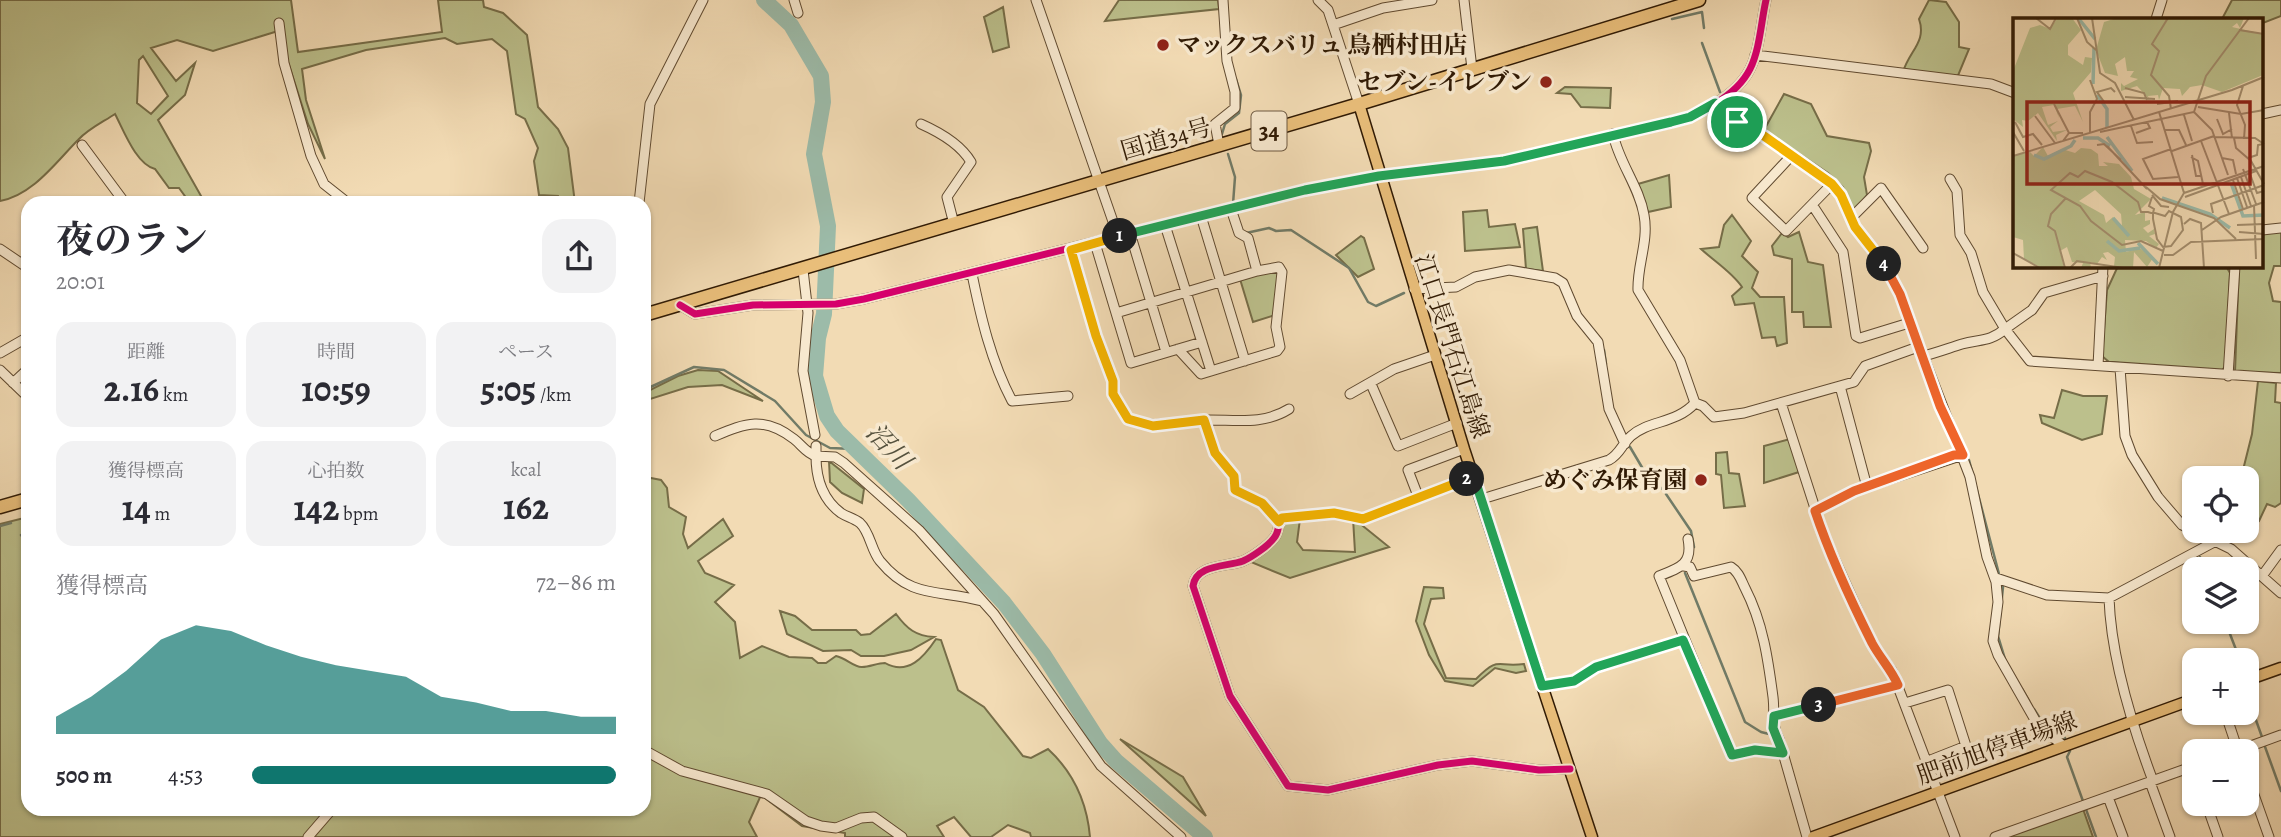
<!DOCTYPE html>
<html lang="ja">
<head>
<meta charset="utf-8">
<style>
	:root { --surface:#fff; --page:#f2f2f3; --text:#2b2b33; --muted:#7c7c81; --accent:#0f766e }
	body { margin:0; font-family:Alegreya,"Noto Serif JP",serif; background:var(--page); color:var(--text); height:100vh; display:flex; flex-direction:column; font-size:26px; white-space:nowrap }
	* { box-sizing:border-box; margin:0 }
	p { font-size:23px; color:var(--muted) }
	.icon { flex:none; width:38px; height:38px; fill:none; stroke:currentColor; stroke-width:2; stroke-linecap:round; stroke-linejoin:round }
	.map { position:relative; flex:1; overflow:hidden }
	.panel { position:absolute; left:21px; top:196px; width:630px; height:620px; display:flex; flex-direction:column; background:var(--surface); border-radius:21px; box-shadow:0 2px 5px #0004 }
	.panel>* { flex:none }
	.controls { position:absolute; left:2182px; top:466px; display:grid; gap:14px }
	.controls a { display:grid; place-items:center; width:77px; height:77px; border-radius:14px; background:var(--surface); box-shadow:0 2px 5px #0004; font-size:35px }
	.pin { position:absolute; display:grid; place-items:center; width:60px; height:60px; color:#fff; margin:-30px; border:4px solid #fff; border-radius:50%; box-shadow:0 2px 7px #0007 }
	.km { position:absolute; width:35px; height:35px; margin:-18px; border-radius:50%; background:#222; color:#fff; font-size:19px; line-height:35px; text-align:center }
	.round { display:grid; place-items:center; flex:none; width:74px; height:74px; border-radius:21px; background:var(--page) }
	.head { display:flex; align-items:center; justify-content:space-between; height:119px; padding:0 35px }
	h1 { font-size:38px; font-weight:700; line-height:52px }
	.figures { display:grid; grid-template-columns:repeat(3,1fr); gap:10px; height:119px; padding:7px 35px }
	.figures div { display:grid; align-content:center; border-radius:18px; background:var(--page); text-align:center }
	.figures b { font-size:35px; font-weight:700 }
	.figures small { font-size:19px; font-weight:400 }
	.figures p { font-size:19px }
	.chart { height:196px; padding:14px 35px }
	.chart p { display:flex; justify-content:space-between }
	.chart svg { width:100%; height:126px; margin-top:7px; fill:var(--accent); opacity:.7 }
	ul { padding:0 35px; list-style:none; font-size:23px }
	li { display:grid; grid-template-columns:112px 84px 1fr; align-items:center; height:52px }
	li i { height:18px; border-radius:9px; background:var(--accent) }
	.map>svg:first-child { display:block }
</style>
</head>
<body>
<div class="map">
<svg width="2281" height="837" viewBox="0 0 2281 837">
	<rect width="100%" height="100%" fill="#f2dbb4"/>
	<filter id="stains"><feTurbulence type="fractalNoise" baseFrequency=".00286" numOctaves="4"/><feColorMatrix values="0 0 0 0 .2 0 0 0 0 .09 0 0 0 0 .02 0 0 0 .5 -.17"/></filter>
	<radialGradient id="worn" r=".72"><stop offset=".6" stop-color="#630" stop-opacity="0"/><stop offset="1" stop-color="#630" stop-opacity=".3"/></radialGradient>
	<path fill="#bcc08c" stroke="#766d48" stroke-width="2" fill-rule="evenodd" d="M0,0H291L298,52L442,32L438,0H483L484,7L503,13L527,35L538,107L558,129L568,148L575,203H560L558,196L539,195L534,161L538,148L525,119L516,114L507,51L492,39L457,44L445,38L366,50L302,69L306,100L325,159L308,124L278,31L213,51L177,40L151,48L176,81L195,63L185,95L158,120L205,203H190L179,188H169L155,169C136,164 124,131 115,114C103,122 88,129 78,140C56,162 33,195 0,201ZM143,56L168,96L151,114L137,103L139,60Z
		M1119,0H1218L1219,9L1105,21Z
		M1929,0L1946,2L1959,22V47L1969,49L1957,78L1903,72C1909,51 1927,42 1919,19Z
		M2232,0H2281V16L2263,23L2262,19H2222Z
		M1003,7L1009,47L993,52L984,17Z
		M1565,87L1611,88L1610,108L1581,107L1571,94L1557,93Z
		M1784,94L1811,104L1827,136L1869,143L1871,151L1864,177L1867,195L1853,213L1843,187L1828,173L1764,130Z
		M1669,175L1671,207L1648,212L1638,184Z
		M1487,210L1489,227L1515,224L1520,247L1465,251L1463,212Z
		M1732,215L1751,241L1742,256L1758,272L1752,288L1760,297H1784L1787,343L1777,346L1775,337L1762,338L1754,303L1735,305L1732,296L1742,287C1733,273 1714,261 1701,249L1719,247L1724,225Z
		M1537,227L1543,271L1526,269L1523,229Z
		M2281,231V266H2274L2269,283L2273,301L2281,302V373L2235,372L2239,266H2262V234Z
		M1799,232L1808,262L1823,265L1831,327H1804L1803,312H1792V259L1774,255L1772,246L1782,233L1788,237Z
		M1361,236L1364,238L1374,269L1358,277L1336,255Z
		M2118,266H2226L2230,273L2226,366L2220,372L2109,362L2102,356L2107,290Z
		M1273,271L1278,273L1275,315L1253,322L1240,279Z
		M698,370L718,371L763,401L722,385L688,387L644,401V393L678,376Z
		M2258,381L2276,383L2275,402L2281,403V503L2275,507L2267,504L2259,521L2247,517V478H2241L2252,434Z
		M2062,390L2083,396H2107L2102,434L2082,440L2042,423L2040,415L2054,418Z
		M1790,439L1799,472L1764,483V446Z
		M1727,452L1729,473L1739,474L1745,506L1724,508L1721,475L1716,474V453Z
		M829,461L864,489L862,503L842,493L830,482Z
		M651,478L661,480L667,488L669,507L686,517L683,534L688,548L723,519L733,536L698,561L705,573L734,585L715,602L735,622L740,658L762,646L789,657L812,658L818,663H826L836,656C846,658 855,668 862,667C870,667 877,663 885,663C908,676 924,657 936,639L941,640L958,690L984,707L1023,756L1031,758L1048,749C1074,773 1087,802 1090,837H1031L1030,833L1008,825L991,837H971L954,817L937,826L944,837H845V833L802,826L761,795L749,822L757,837H0V524L28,517V808H644V480Z
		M1353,518L1389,547L1290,578L1251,562L1279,539L1284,522L1300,519L1297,542L1303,550L1355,552Z
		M1424,587L1443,588L1444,598L1431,599L1424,624L1446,678L1476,679C1500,655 1496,668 1524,664L1526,671L1516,673L1495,668L1473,686L1445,681L1429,655L1416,621Z
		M780,611L795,616L812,630H856L861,635L870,634L896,614C907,629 916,636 934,637L911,650L884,656H861L851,650L823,651L787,634Z
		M1120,739L1183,777L1206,816Z
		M2083,809L2093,837H2005Z"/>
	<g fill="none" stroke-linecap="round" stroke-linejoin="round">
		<path stroke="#717b67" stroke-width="2.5" d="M1672,19L1702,12L1704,28
			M1702,43L1720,92
			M1726,106L1739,118
			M1222,134L1225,124L1239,113L1241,95L1236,79
			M1228,154L1235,177L1233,204
			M1246,233L1269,228L1276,231L1291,230L1349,268L1368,302L1376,306L1404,293
			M1472,274L1503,268
			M1604,350L1606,364
			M644,390L694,367L724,370L775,401L806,435L830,448L854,449
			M1960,441L1965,449
			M1630,447L1643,469L1662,489
			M1969,460L1999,574
			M1666,494L1691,531L1694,547
			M0,526L11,523
			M21,535L28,544
			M2200,557L2205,569
			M1685,573L1745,722L1761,732L1773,735
			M2003,587L1998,636L2005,659
			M2225,621L2240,660
			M2022,689L2029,701
			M2247,691L2249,687
			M2247,695L2262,737
			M2034,709L2041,720
			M2052,732L2065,738
			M2264,744L2281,791
			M2070,751L2067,757L2096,837"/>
		<path stroke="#9cbba9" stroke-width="16" d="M764,0L791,25L821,76L823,102L814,154L828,226L824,314L818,338L815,376L827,416L837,431L908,500L1004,603L1043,654L1100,743L1116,761L1205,837"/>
		<defs>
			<path id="minor" d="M794,0L798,13
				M1036,0L1118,236
				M1318,0L1328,10L1359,104
				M1464,0L1472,69
				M2156,19L2162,0
				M279,23L284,63L311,156L324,184L348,203
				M1333,25L1383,8L1432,0
				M1755,55L1991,84L2015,93
				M1715,103L1737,122L1764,136L1832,184L1841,195L1855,227L1895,283L1970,477L1987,557L1996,582L1998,602L1993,641L1998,655L2039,727L2064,746
				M2262,114L2281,110
				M921,124C939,132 961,145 971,162L947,197L954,224
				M1613,134C1619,163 1639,186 1644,215C1649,241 1637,265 1638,290L1680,360L1695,403L1703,406L1714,417L1744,413L1854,382L1865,366L1918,347
				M82,145L125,203
				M1219,145L1215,124L1235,108V92L1227,61L1223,0
				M1792,155L1752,198L1786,231L1832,184
				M1950,179L1957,191L1960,235L1971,253L1983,292L2005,329L2032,310L2044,293L2103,276
				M639,203L650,104L703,0
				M1813,206L1843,252L1856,336L1860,338L1909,323
				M1201,216L1245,361
				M1851,218L1881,188L1923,248
				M1165,225L1211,371
				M2262,230L2281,228
				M1130,233L1166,352
				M1095,243L1131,363L1202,342
				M0,249L28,268
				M1071,250L1096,336L1113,381V394L1128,419C1154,430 1176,421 1203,420C1233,419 1262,426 1289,409
				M803,270L808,313L803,371L815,435
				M972,274C981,318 991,361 1012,401L1068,396
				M1414,289L1456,287L1475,277L1509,270L1555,278L1563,283L1577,316L1598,342L1609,409L1625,444
				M680,305L695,314L753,305L836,304L864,299L1305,190L1379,176L1504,161L1671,123C1699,114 1736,97 1750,69C1760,49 1761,22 1766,0
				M1116,313L1257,271L1248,238L1239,233L1231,209
				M1178,349L1201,374L1277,351L1280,347L1276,327L1282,272L1279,267L1257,271
				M0,353L28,337
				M1923,356C1936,353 1949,348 1962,344C1980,339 1990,342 2005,329L2030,361L2281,378
				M2098,366L2103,266
				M2120,368L2125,436L2132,455L2158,497L2182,525L2231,549L2281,593
				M0,370L28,397
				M2228,376L2235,266
				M13,383L28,369
				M1371,384L1398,446L1457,423
				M1840,386L1867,487
				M1350,394L1394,369L1435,355
				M1781,403L1823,533L1873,645L1892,671L1955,837
				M1204,420L1215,453L1234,476L1235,490L1262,503L1279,521
				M715,436C746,423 764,416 794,439C802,445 806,453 816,456C816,479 822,499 841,513C847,517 854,518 860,523C870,532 871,550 880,561C912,600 939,589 982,601
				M816,446V456L835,457L844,463L919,530L994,614L1101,766L1181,837
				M1474,477L1363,519L1334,513L1282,518C1277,524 1280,531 1274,538C1268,546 1252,557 1243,561C1227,567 1196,564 1193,586L1230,696L1288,786L1328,790L1438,765L1472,761L1539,770L1570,769
				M1418,496L1408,470L1464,449
				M1482,499L1609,460C1620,454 1622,444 1631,436C1649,420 1676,424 1695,403
				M1815,511L1854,491L1963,455
				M1688,539C1693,564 1680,568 1659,576L1732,755L1755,750L1783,753
				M1684,566L1690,567L1694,576L1731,567C1739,572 1741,580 1745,588C1763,623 1768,659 1773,697C1775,713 1771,725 1779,739L1807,837
				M2262,576L2281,550
				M1996,578L2047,595L2109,598C2111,658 2132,725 2153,781
				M2109,598L2216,541
				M1542,686L1574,681L1596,666L1683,640
				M1905,703L1948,690L1966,746L1928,761
				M2225,712L2238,751
				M1774,716L1898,685
				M644,750L682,771L767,794L806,821L821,826L836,828L861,818L874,817L902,837
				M2237,751L2281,735
				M2247,775L2269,837
				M2150,782L2170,837
				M2108,797L2123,837
				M2206,803L2218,837
				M308,837L333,808
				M1995,837L2194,766"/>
			<path id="major" d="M1359,104L1464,449L1592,837
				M2247,680L2281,668
				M1813,837L2194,699"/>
			<path id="highway" d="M644,315L1359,104L1699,0
				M0,507L28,499"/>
		</defs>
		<use href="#minor" stroke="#604a30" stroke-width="11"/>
		<use href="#major" stroke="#301a04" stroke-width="13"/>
		<use href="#highway" stroke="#301a04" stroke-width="15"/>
		<use href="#minor" stroke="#f7e8ce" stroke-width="9"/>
		<use href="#major" stroke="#e9be7a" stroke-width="10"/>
		<use href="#highway" stroke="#e9be7a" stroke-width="12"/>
		<defs>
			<path id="cycleway" d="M680,305L695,314L753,305L836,304L864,299L1305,190L1379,176L1504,161L1671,123C1699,114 1736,97 1750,69C1760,49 1761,22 1766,0
				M1474,477L1363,519L1334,513L1282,518C1277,524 1280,531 1274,538C1268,546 1252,557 1243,561C1227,567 1196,564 1193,586L1230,696L1288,786L1328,790L1438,765L1472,761L1539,770L1570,769"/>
		</defs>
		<use href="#cycleway" stroke="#f7e8ce" stroke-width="11"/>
		<use href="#cycleway" stroke="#d6006c" stroke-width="7"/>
	</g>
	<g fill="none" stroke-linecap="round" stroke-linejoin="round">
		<defs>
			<path id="split-1" d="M1120,236L1305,190L1379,176L1504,161L1671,122L1690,117L1715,103L1737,122"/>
			<path id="split-2" d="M1120,236L1071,250L1096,336L1113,381V394L1128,419L1153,426L1204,420L1215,453L1234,476L1235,490L1262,503L1279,522L1282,518L1334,513L1363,519L1467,479"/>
			<path id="split-3" d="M1467,479L1474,477L1542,686L1574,681L1596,667L1683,640L1732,755L1755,750L1783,753L1773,728L1774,716L1819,705"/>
			<path id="split-4" d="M1819,705L1898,685C1891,669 1880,658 1872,643C1851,601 1830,556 1815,511L1854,491L1954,455H1963L1940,406L1900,294L1884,264"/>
			<path id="split-5" d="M1737,122L1764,136L1832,184L1841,195L1855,227L1884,264"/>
		</defs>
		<use href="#split-1" stroke="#fff" stroke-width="14"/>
		<use href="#split-2" stroke="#fff" stroke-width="14"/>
		<use href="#split-3" stroke="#fff" stroke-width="14"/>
		<use href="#split-4" stroke="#fff" stroke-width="14"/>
		<use href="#split-5" stroke="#fff" stroke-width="14"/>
		<use href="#split-1" stroke="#22a559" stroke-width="9"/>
		<use href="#split-2" stroke="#f5b400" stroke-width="9"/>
		<use href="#split-3" stroke="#22a559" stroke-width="9"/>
		<use href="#split-4" stroke="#f0652b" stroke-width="9"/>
		<use href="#split-5" stroke="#f5b400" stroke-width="9"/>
	</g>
	<g fill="#8f2418" stroke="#f7e8ce" stroke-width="2.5">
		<circle cx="1163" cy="45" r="7"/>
		<circle cx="1546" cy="82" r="7"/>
		<circle cx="1701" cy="480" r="7"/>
	</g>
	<g text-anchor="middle" stroke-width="7" stroke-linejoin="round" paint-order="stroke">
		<rect fill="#f7e8ce" stroke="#6c5841" stroke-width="2" x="1251.5" y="111.5" width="35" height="39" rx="5"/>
		<g font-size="23" font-weight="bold" fill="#301a04">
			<text x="1269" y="139">34</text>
		</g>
		<g font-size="24" font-weight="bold" fill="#301a04" stroke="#f7e8ce" text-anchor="end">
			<text x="1177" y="53" text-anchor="start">マックスバリュ 鳥栖村田店</text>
			<text x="1532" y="90">セブン-イレブン</text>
			<text x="1687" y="488">めぐみ保育園</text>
		</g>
		<g font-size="24" fill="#301a04" stroke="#f7e8ce">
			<text transform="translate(1166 139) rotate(-16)" y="8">国道34号</text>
			<text transform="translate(1452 346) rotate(72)" y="8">江口長門石江島線</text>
			<text transform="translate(1997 748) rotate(-20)" y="8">肥前旭停車場線</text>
		</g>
		<g font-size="26" font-style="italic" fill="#56523e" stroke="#f7e8ce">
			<text transform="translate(889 446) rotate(47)" y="9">沼川</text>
		</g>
	</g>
	<g transform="translate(2013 18)">
		<rect width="250" height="250" fill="#f2dbb4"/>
		<path d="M59,0L68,12L55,27V37L70,47L72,39L79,40L78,54L60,75L70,104L62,88L44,91L46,100L41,87L29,89L35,107L45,103L50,106L45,103L37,109L40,114L54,112L43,117L44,123L25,95L15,103L9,102L10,109L0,101V53L17,10L27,7L37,11L44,1ZM104,0H231L227,10L224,5L219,9L250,16V57L209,74L189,67L177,69L169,78L167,71L150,70L146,82L145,77L135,78L136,81L124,68L108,73V65L111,68L125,61L117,59L121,53H114L112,39L102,46L105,58L92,55L83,32L91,4ZM30,129L35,138L49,131L62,135L68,130L78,131L85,136L86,148H95L90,144L106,146L118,159L121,171L138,181L122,197L132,194V203L137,202V206L130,210L135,215L141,211L142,216L136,218L146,226L143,230L133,223L112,222L113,234L127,230L140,240L134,249L121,234L120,250L101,248L102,239L95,234L90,235L94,242L89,239L84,246L77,244L78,250H68L70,245L59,244L54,229L47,233L51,250H29L11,241L10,222L0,219V138L17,134L21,138ZM82,172L108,196L109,208L100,199L93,205L91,197L66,183Z" fill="#bcc08c" fill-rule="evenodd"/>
		<path fill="none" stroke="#9cbba9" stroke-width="3.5" d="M66,1L82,21M80,66L81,30M84,77L94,91V110M94,119L119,153M70,120H85L97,128M21,137L31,141L58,128L62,122M218,165L230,198L251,197M149,180L197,196L217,210M100,200L116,218M94,223L106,233L127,230M125,225L145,246"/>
		<path fill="none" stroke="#a48e6e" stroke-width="2" d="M23,0L37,11L43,0M64,0L74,24L83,32M79,0L87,55L102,65L121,102M155,0L139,26L146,33L138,57L156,78L158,91M226,12L251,16M230,68L224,87L232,107L231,121M112,70L131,75L134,82M112,79L142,81M92,85L84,74L98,70L102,74M41,86L56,115M144,86L165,83M185,89L228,96L251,92M181,94L199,112L215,157M216,95L219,120M171,97L179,123M22,98L42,125M204,101L210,116L219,111M2,104L10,119L20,116L29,127M118,108L124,125L140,124M152,112H166L173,127M0,114L11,133M87,114L181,94L193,58L236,0M77,115V94L84,81L77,62M123,115L137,110L134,104M202,119L242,120L251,126M221,120L223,130L238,143L251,166M50,123L56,115H70M188,123L216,196M84,127L91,126L108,142M94,128L134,171M158,131L130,141L140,161L165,159M159,133L201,118M179,137L183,158H188M0,138L219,72L251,59M178,139L185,143L190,166M209,140L220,142L223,156M235,140L244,137L245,127L250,126M230,151L243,186M237,156L244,175L251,173M228,159L238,188M224,160L234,189M220,162L230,191M133,169L147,181L201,200L223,221M171,175L251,148M139,177L148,188L156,189M139,179L136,188L141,191L140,195V201L144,221L150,229L158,228L170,212L168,199L156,193L152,198L142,195H138L135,194H128L125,184L99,164L72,153L65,159L57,155L38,172L67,188L78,203L109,227L128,223L150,233M172,179L243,153M241,187L243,241M200,195L198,186L251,167M171,206L177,201L188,205L191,250M224,207L251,206M189,212L208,199L251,184M226,214L251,216M0,235L27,250M151,237H160L178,224L251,221M52,250L42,213L35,208L38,196L53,180M57,250L64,243L111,250M146,250L160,194L171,175L146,94"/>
		<path fill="#8f2418" fill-opacity="0.15" stroke="#8f2418" stroke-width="3.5" d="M14,84H237V166H14Z"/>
		<rect width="250" height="250" fill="none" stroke="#301a04" stroke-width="3.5"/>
	</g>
	<rect width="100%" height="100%" filter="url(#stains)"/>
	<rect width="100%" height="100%" fill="url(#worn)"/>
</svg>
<div class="controls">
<a><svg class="icon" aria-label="locate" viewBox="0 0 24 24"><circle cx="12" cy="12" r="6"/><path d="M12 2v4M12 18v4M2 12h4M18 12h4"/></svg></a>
<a><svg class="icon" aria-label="layers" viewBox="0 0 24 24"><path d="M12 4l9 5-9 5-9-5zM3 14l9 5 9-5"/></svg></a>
<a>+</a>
<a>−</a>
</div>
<div class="pin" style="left:1737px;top:122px;background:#1e9e55"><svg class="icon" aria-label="arrive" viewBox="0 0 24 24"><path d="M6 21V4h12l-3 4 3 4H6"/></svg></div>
<b class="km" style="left:1120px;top:236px">1</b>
<b class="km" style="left:1467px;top:479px">2</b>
<b class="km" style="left:1819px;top:705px">3</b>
<b class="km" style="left:1884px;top:264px">4</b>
<section class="panel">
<div class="head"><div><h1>夜のラン</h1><p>20:01</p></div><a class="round"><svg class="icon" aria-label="share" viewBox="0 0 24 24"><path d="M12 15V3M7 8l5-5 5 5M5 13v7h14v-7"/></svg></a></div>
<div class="figures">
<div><p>距離</p><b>2.16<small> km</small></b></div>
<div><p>時間</p><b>10:59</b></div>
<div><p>ペース</p><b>5:05<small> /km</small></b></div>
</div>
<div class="figures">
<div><p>獲得標高</p><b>14<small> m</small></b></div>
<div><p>心拍数</p><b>142<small> bpm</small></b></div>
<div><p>kcal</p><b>162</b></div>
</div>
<div class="chart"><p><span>獲得標高</span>72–86 m</p>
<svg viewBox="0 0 160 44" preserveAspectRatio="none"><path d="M0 44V38L10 31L20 22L30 11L40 6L50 8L60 13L70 17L80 20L90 22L100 24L110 31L120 33L130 36L140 36L150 38L160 38V44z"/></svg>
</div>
<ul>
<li><b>500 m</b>4:53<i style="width:100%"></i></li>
</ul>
</section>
</div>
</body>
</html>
